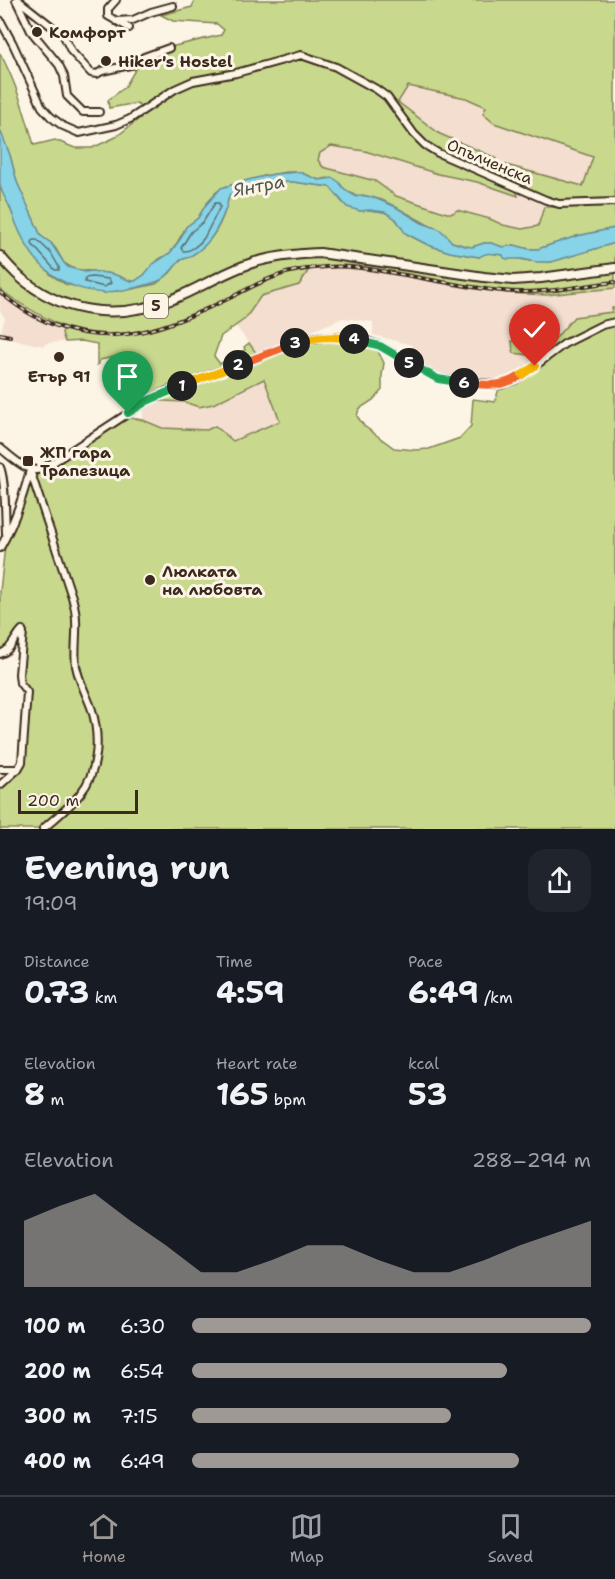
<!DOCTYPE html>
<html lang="en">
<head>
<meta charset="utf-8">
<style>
	:root { --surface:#171b24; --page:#20242c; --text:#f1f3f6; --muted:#9ea1a6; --line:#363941; --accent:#9f9995 }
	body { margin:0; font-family:"Shantell Sans",sans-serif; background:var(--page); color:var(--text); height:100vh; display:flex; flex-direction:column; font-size:22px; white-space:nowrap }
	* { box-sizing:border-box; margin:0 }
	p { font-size:20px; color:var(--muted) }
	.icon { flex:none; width:33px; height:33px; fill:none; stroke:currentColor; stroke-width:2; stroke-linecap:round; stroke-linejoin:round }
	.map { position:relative; height:829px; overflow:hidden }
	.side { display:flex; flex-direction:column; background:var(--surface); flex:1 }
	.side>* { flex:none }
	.scale { position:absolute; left:18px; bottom:15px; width:120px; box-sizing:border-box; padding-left:6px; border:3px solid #3b2a1e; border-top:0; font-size:16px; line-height:21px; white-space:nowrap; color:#3b2a1e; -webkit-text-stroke:4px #fcf5e5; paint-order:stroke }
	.pin { position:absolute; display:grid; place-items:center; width:51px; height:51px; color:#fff; margin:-62px -26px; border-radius:50% 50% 50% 0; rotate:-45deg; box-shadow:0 0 6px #0007 }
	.pin .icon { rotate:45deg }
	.km { position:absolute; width:30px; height:30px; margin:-15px; border-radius:50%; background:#222; color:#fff; font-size:16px; line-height:30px; text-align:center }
	.round { display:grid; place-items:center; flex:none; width:63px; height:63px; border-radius:18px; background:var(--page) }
	.overview { display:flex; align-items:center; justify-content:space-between; height:102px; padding:0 24px }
	h1 { font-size:33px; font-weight:700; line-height:45px }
	.figures { display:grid; grid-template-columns:repeat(3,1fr); gap:9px; height:102px; padding:6px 24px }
	.figures div { display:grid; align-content:center }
	.figures b { font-size:30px; font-weight:700 }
	.figures small { font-size:16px; font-weight:400 }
	.figures p { font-size:16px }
	.chart { height:168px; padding:12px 24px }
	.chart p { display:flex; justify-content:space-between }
	.chart svg { width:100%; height:108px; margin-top:6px; fill:var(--accent); opacity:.7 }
	ul { padding:0 24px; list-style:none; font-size:20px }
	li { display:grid; grid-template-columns:96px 72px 1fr; align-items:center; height:45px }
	li i { height:15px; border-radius:8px; background:var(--accent) }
	.menu { display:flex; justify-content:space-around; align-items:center; height:84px; border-top:2px solid var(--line); background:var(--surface); font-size:16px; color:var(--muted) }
	.menu a { display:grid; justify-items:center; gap:3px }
	.menu .selected { color:var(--accent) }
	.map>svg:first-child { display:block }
</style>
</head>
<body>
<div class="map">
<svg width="615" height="829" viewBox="0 0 615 829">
	<rect width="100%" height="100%" fill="#fcf5e5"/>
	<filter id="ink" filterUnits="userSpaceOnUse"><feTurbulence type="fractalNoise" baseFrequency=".0167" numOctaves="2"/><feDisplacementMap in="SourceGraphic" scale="12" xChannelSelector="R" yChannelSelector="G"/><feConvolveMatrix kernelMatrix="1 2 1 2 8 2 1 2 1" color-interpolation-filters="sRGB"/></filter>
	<g filter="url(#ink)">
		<path fill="#f4decf" d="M407,86L466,98L486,108L494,123L593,157L583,186L495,162L496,158L440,134L397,102Z
			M331,146L365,151L438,174L477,182L518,196V192L515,187L563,203L557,207L550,208L538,226L522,229L503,225L490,219L482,217L453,213H447L396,196L375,181L323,167L318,160L320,153Z
			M329,267L367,269L507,293L546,295L615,288V308H612L613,312L574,317L554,340L531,344L548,357L535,366L500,385L438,379L409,357L412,345L373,335V322L343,318L257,354L235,325L245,319L262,296L299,285L310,268Z
			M0,289L14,300L31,311L64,327L62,333L65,342L47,343L43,346L3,337L1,331L5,318L0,311Z
			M265,379L281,421L233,441L207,430L162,428L143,420V400L184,402L199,407L213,404Z"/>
		<path fill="#c8d98e" stroke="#828256" stroke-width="1.5" fill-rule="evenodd" d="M195,0H615V228L577,236L538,249H529L514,245L503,247L491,243H484L472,247L465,246L452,242L430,226L394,206L382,200L363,195L357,197L328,178L319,180L299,172H286L264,176L227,186L216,192L205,206L198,218L186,227L174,248L170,253L159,259L144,275L135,281H131L113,274L74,269L64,263L56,249L51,243L41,236L17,182L10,155L0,131V53C16,82 25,114 34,145L55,140L75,148H92L116,137L141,117L142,110L137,103L109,108L108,100L125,87L139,63L166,48L221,35L224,30L217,24L173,21L161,15L192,7ZM408,86L466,98L486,107L483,114L494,123L593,157L583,186L495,162L496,158L440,134L398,102ZM331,146L365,151L438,174L477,182L518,196L515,187L562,204L557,207H544L538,226L522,229L503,225L490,219L457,210L453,213H447L396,196L375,181L323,167L318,160L320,153Z
			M283,182H293L330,187L342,202L360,211L369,210L384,212L393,216L408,235L428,245L450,252L479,257L486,253H493L529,261L551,262L615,243V288L546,295L507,293L367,269L346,267L310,268L299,285L261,296L245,319L221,336L214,356L220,364L245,350L244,347L249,343L257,354L259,360L274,351L323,337L380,346L379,353L384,363L382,375V390L373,400L359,409L357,416L364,426L394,448L415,450L429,449L460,438L471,426L473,399L495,402L500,385L515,380L547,357L513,353L512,341L531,344L554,340L574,317L612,312V308H615V829H0V785L22,762L27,692L20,683L23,632L0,654V591L6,537L30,470H37L125,415L130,418L143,420L162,428L207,430L215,426L233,441L280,421L264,379L213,404L199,407L184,402L143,400L121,393L125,366L134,361V353L100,360L99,364L97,365V344L82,341L65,342L62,333L64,327C41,316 20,305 0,289V187L8,201L13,216L31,252L51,275L65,284L104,293L111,291H123L156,284L170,273L179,261C183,259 188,258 192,255C209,245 220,227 226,208C228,203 227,199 230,194H251Z"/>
		<path fill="#87d3e7" stroke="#698f97" stroke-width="1.5" d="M0,130L10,155L17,182L41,236L51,243L64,263L68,267L85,272L92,271L113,274L131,281H135L144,275L153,264L170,253L181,238L186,227L198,218L205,206L221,188L248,180L274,174L299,172L319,180L333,178L339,182L345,190L357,197L359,195L372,197L394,206L422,223L439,229L445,234L452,242L465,246L472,247L484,243H491L503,247L514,245L529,249H538L577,236L615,228V243L551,262H536L522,259H507L504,258L503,255C493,254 488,251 479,257L450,252L428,245L405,233L396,219L385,212L369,210L360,211L347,207L330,187L293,182H283L278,183L271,189L251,194L244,195L230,194C227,199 228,203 226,208C219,227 210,245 192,255C188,258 183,259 179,261C163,283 159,282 134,288C127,289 123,291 116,291C111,291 108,294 103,293C51,287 27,258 11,210C8,202 1,193 0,185C0,167 0,147 0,130Z"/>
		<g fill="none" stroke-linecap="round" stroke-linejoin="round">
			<path stroke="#596e6e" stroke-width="1.5" d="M215,203H219L220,207L204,238C200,244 190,252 183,251L181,248L191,232L203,222Z
				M33,240H37L51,253L59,267V270H55L32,244Z
				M92,277L109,279L111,283L104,287L85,282V278Z"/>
			<defs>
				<path id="minor" d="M16,0L31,31L59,65L64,76L67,96L83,112H99
					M18,0L64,36L71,51L91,73L97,74L102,71L135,64L144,57L169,48
					M116,0L108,9V16L129,28
					M0,20L13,44L42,107L51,117L63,126L79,133L116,125L130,119L175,89L193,81L236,73L301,55L336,67L376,89L387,97L414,134L425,145L438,153L546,200L559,204L615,202
					M116,21L133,20L151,12L173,6
					M0,448C12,457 27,474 43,469L147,401L167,391L301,341L313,338L340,337L367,341L380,346L438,379L500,385L515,380L535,366L564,344L602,325L615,322
					M0,467C6,482 5,516 6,533
					M30,470L72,597C74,604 76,612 76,620C77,635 74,652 76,666C79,682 87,695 92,710C100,737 99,771 80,794C70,807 55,818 43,829
					M0,548C14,524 23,497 30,470
					M0,654C12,650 14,638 22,630L23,632L19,674L20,683L27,692L22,762L18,769L0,785
					M0,769H18"/>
				<path id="major" d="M0,256C8,265 16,275 26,282C70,316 123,319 173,299C200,288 224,272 252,263C274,256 297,254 320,253L484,277L513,280L541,278L615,268"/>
			</defs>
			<use href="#minor" stroke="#3b2a1e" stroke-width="10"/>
			<use href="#major" stroke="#3b2a1e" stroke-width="12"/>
			<use href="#minor" stroke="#fcf5e5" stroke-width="6"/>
			<use href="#major" stroke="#fcf5e5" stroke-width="8"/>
			<defs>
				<path id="rail" d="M0,292C18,308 40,321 63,328C124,348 177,323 232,297C247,289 262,281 277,276C293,270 310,268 326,267C350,265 375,270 399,274C433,280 467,287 502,291C540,295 577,286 615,282
					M0,334L10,336"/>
			</defs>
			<use href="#rail" stroke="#3b2a1e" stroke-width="4"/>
			<use href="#rail" stroke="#fcf5e5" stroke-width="1.5" stroke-dasharray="4.5" stroke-linecap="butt"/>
		</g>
	</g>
	<g fill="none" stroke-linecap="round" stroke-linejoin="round" filter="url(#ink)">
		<defs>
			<path id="split-1" d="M128,413L147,401L182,386"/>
			<path id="split-2" d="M182,386L238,365"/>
			<path id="split-3" d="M238,365L295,343"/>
			<path id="split-4" d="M295,343C314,336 333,336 354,339"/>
			<path id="split-5" d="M354,339L380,346L409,363"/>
			<path id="split-6" d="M409,363L438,379L464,383"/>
			<path id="split-7" d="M464,383C488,385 501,388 522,375"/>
			<path id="split-8" d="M522,375L535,366"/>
		</defs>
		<use href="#split-1" stroke="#fff" stroke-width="12"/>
		<use href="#split-2" stroke="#fff" stroke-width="12"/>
		<use href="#split-3" stroke="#fff" stroke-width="12"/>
		<use href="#split-4" stroke="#fff" stroke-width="12"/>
		<use href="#split-5" stroke="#fff" stroke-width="12"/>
		<use href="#split-6" stroke="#fff" stroke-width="12"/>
		<use href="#split-7" stroke="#fff" stroke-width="12"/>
		<use href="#split-8" stroke="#fff" stroke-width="12"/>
		<use href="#split-1" stroke="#22a559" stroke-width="8"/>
		<use href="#split-2" stroke="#f5b400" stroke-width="8"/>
		<use href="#split-3" stroke="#f0652b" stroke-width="8"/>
		<use href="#split-4" stroke="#f5b400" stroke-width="8"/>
		<use href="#split-5" stroke="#22a559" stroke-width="8"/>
		<use href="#split-6" stroke="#22a559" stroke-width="8"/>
		<use href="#split-7" stroke="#f0652b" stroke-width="8"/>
		<use href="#split-8" stroke="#f5b400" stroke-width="8"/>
	</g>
	<g fill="#3b2a1e" stroke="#fcf5e5" stroke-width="2">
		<circle cx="37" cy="32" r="6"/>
		<circle cx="106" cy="61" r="6"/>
		<circle cx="59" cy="357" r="6"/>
		<rect x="22" y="455" width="12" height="12" rx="3"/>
		<circle cx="150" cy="580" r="6"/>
	</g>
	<g text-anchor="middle" stroke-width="6" stroke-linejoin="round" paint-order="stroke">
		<rect fill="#fcf5e5" stroke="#75675a" stroke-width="1.5" x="144" y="294" width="24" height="24" rx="4.5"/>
		<g font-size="15" font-weight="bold" fill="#3b2a1e">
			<text x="156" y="311">5</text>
		</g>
		<g font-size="16" font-weight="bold" fill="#3b2a1e" stroke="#fcf5e5" text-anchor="start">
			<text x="49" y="38">Комфорт</text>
			<text x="118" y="67">Hiker's Hostel</text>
			<text x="59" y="382" text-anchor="middle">Етър 91</text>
			<text x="40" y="458">ЖП гара<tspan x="40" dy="18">Трапезица</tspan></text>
			<text x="162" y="577">Люлката<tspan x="162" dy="18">на любовта</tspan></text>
		</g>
		<g font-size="16" fill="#3b2a1e" stroke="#fcf5e5">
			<text transform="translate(490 161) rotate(23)" y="6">Опълченска</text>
		</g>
		<g font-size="18" font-style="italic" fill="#4e5450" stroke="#fcf5e5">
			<text transform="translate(259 186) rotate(-11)" y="6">Янтра</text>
		</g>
	</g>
</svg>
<div class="scale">200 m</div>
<div class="pin" style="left:128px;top:413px;background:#1e9e55"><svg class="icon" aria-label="arrive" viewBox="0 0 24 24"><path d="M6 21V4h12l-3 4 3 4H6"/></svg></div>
<div class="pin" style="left:535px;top:366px;background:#d93025"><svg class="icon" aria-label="check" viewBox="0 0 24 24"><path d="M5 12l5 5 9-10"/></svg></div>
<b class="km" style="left:182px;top:386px">1</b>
<b class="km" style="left:238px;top:365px">2</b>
<b class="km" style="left:295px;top:343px">3</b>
<b class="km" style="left:354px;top:339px">4</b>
<b class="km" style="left:409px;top:363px">5</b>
<b class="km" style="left:464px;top:383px">6</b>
</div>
<section class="side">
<div class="overview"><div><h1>Evening run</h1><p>19:09</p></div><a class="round"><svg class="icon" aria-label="share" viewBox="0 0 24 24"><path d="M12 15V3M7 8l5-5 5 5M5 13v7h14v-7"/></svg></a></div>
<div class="figures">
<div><p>Distance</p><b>0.73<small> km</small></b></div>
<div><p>Time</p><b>4:59</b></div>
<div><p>Pace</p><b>6:49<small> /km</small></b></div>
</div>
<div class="figures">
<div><p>Elevation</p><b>8<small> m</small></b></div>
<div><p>Heart rate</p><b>165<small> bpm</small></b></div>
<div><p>kcal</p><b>53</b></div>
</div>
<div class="chart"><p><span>Elevation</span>288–294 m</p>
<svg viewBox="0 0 160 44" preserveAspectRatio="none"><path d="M0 44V17L10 11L20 6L30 17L40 27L50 38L60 38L70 33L80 27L90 27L100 33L110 38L120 38L130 33L140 27L150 22L160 17V44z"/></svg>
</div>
<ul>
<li><b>100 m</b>6:30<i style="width:100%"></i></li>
<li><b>200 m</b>6:54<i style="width:79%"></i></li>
<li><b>300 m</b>7:15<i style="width:65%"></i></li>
<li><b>400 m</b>6:49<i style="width:82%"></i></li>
</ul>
</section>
<nav class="menu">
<a class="selected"><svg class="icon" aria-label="home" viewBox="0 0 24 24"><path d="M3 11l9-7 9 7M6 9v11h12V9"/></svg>Home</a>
<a><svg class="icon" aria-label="map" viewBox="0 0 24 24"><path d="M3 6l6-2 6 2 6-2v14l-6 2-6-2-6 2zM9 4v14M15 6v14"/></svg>Map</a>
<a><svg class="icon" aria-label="saved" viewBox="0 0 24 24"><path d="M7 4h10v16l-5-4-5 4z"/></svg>Saved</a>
</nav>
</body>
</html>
